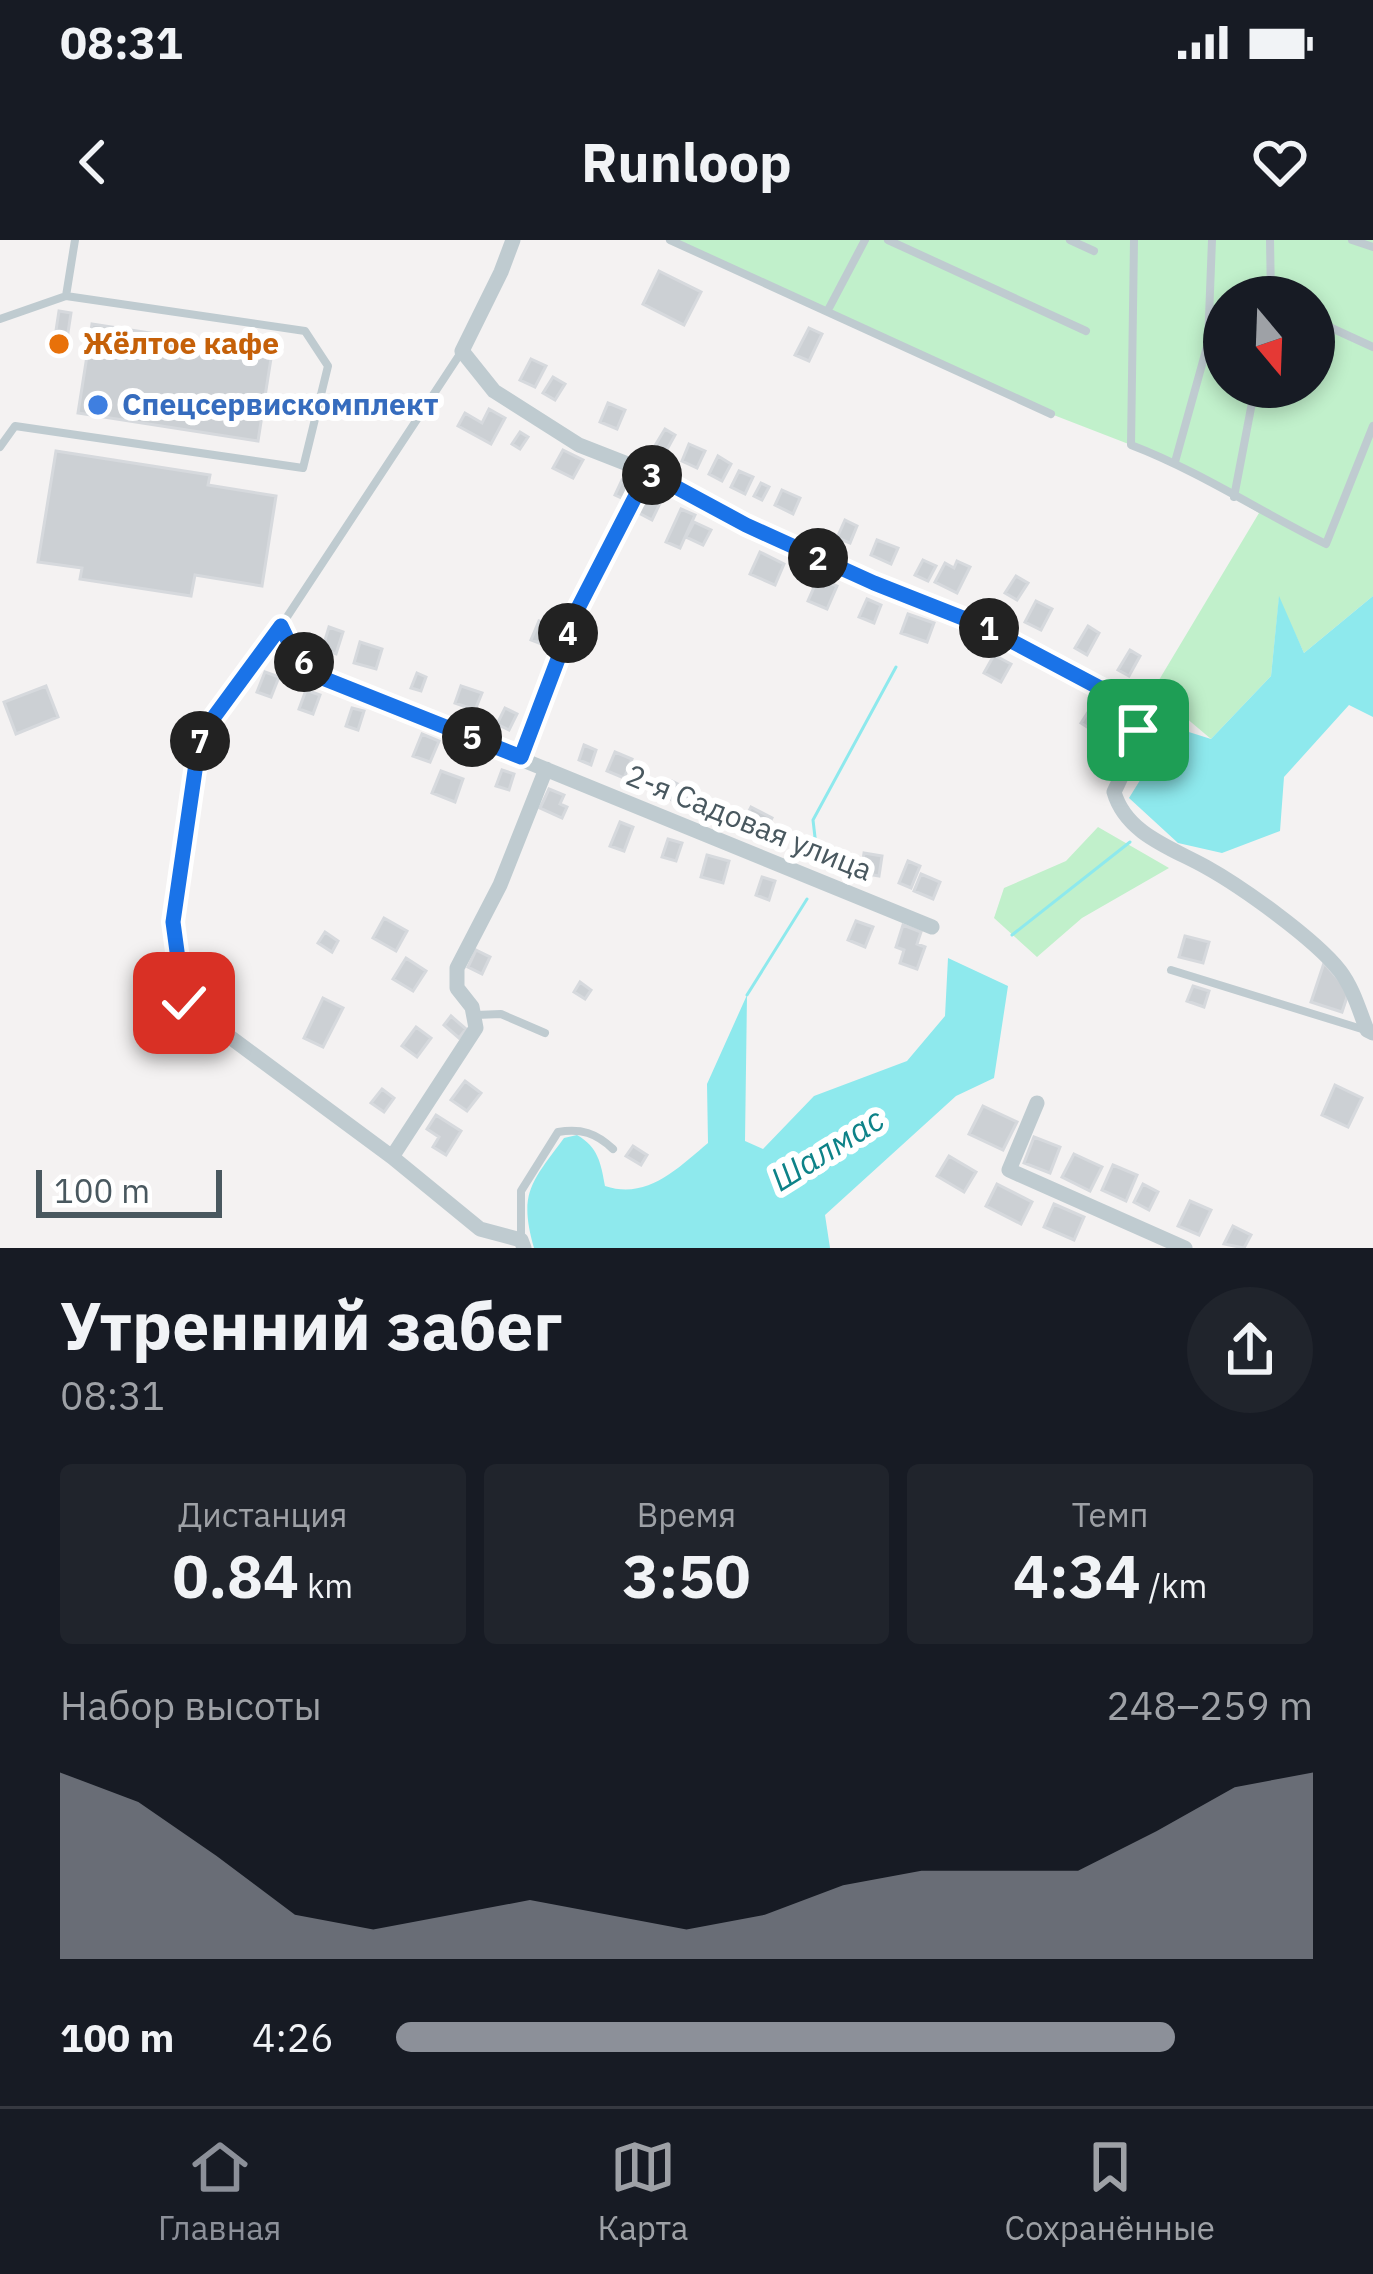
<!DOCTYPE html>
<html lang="ru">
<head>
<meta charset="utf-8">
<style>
	:root { --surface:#171b24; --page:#20242c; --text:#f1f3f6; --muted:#9ea1a6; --line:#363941; --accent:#8c9099 }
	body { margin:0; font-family:"IBM Plex Sans",sans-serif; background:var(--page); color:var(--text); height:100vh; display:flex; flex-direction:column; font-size:45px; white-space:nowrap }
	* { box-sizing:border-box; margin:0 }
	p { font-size:39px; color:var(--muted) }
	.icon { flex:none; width:66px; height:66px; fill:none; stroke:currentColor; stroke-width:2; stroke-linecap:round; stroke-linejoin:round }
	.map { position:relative; height:1008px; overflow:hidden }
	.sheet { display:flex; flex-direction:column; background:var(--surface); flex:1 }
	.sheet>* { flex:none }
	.needle { width:78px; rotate:161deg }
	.controls { position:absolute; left:1203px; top:36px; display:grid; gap:24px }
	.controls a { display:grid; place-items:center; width:132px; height:132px; border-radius:50%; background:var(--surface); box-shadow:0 6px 18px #0003; font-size:60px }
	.scale { position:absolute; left:36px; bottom:30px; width:186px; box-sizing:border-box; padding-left:12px; border:6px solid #49585f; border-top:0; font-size:33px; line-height:42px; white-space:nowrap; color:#49585f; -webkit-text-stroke:9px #fff; paint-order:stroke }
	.pin { position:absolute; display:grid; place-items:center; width:102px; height:102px; color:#fff; margin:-51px; border-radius:24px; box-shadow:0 6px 18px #0006 }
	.km { position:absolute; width:60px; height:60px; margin:-30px; border-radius:50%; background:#222; color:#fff; font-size:33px; line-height:60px; text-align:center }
	.round { display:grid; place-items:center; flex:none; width:126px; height:126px; border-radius:63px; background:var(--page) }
	.overview { display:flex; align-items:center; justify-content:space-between; height:204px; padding:0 60px }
	h1 { font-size:66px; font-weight:700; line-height:90px }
	.stats { display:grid; grid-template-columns:repeat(3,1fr); gap:18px; height:204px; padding:12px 60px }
	.stats div { display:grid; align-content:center; border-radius:12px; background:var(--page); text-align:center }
	.stats b { font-size:60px; font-weight:700 }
	.stats small { font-size:33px; font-weight:400 }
	.stats p { font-size:33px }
	.chart { height:336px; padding:24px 60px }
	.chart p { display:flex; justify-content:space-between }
	.chart svg { width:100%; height:216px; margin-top:12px; fill:var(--accent); opacity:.7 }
	ul { padding:0 60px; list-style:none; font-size:39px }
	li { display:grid; grid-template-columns:192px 144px 1fr; align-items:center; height:90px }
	li i { height:30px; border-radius:15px; background:var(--accent) }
	.status { display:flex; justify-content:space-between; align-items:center; height:84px; padding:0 60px; background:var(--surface); direction:ltr }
	.status svg { height:33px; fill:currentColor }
	header { display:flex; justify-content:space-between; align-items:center; height:156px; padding:0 60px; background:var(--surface); font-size:54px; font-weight:700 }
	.tabs { display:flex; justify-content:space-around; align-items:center; height:168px; border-top:3px solid var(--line); background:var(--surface); font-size:33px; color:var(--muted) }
	.tabs a { display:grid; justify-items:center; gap:6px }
	.tabs .on { color:var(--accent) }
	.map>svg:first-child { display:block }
</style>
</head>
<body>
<div class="status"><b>08:31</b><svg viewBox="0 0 49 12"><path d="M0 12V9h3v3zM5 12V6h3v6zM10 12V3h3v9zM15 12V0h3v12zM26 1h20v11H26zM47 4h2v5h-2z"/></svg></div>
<header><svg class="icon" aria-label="back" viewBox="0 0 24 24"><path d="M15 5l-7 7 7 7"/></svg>Runloop<svg class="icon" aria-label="heart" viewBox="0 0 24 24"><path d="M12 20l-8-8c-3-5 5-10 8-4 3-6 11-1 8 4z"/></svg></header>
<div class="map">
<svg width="1373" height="1008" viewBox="0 0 1373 1008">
	<rect width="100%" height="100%" fill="#f4f2f2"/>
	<path fill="#c1f0cb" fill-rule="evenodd" d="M672,0H1373V356L1304,413L1279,359L1271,436L1211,499L1153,450L1259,273L1175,222L1051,174ZM1224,57H1314V147H1224Z
		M1098,587L1169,628L1082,678L1037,717L994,678L1004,648L1066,621Z"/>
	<path fill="#8ee9ed" d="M1279,356L1304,413L1373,356V477L1349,465L1284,537L1280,591L1222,613L1178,603L1129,558L1173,487L1211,499L1271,436Z
		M948,718L1008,746L994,838L956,856L825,975L830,1008H534C518,952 532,942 564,898L577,895C598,907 601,923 605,946C647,960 677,929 708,903L707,844L747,755L745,901L763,909L814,856L907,821L945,776Z"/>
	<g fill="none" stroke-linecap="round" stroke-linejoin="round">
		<path stroke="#8ee9ed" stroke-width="3" d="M818,623L813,580L896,427
			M1012,695L1130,602
			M747,755L807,659"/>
	</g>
	<path fill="#ccd0d4" stroke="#d6d9dd" stroke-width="3" d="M659,31L701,52L684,85L643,64Z
		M59,71L71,73L65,112L53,110Z
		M92,84L272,112L258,201L78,173Z
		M809,88L822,94L809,121L795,115Z
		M531,119L546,126L535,147L520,140Z
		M553,137L565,144L555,160L543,153Z
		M608,163L625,170L617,189L600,182Z
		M489,169L505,178L491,204L458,186L465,173L482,183Z
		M665,189L675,195L664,215L653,209Z
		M520,192L528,197L520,209L512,204Z
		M689,204L705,211L697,228L682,221Z
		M563,210L583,220L573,238L553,228Z
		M56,211L210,235L208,245L276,256L262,346L195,335L191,356L80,339L82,328L38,322Z
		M718,216L731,224L722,241L709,234Z
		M739,231L753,237L745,254L731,247Z
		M622,240L633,245L626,260L615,255Z
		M761,243L769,247L762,260L754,256Z
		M782,250L800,258L793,274L775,265Z
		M646,252L662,259L652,280L637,272Z
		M681,269L695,275L680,308L666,302Z
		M845,280L857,286L850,303L837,298Z
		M694,282L711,290L703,305L686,297Z
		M877,300L898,308L891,324L871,315Z
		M760,312L784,324L775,345L750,334Z
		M923,320L936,326L928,341L915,335Z
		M957,321L970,327L957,353L935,342L945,323L954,328Z
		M1016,336L1028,343L1017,360L1005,353Z
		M818,338L837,346L827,369L808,361Z
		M867,359L881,365L874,383L859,377Z
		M1036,361L1052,369L1041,390L1025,382Z
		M908,374L934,383L927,402L901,393Z
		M539,381L559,389L552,408L531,400Z
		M1088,386L1099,393L1087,415L1075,408Z
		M329,387L343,392L336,414L322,410Z
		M360,402L382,409L376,429L354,423Z
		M1130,410L1140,416L1129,436L1118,430Z
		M994,415L1011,424L1001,442L984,433Z
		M265,432L279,437L271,457L257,452Z
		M417,433L426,437L421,451L411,448Z
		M46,446L58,477L16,494L4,462Z
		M461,446L482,453L475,470L455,463Z
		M306,450L320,455L313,474L299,469Z
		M1092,466L1106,475L1095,492L1081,483Z
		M352,468L364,471L358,490L346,486Z
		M505,468L517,474L509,490L497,484Z
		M422,494L439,501L430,522L413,516Z
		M1103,500L1120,508L1112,525L1095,516Z
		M584,505L596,510L591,525L579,520Z
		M615,512L632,519L624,538L607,531Z
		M502,530L514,534L509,550L496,546Z
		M441,531L463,539L455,562L432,553Z
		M672,541L695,553L688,568L664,556Z
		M549,549L564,555L560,564L567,567L562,578L540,568Z
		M705,562L717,565L714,578L702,574Z
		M751,567L772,578L762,598L750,591L757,578L748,573Z
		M620,582L633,587L624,611L610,606Z
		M668,599L682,603L676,621L662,617Z
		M864,613L882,616L879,636L861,633Z
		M707,615L729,621L723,643L701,637Z
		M908,621L920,626L911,648L899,643Z
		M921,634L940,642L933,659L914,651Z
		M762,637L775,641L769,660L756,655Z
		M384,678L407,691L396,711L373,698Z
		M856,681L873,687L865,707L848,700Z
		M903,685L921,692L917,704L925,707L917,729L900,723L904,710L896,707Z
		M325,692L338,701L332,712L318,703Z
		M1185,696L1209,702L1203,723L1179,717Z
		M476,710L490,717L482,734L468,727Z
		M406,718L426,731L413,751L393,739Z
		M1324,723L1349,751L1342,772L1311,762Z
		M580,742L591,750L585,759L574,752Z
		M1193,746L1209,751L1204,767L1187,761Z
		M323,758L343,768L323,807L304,798Z
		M451,776L466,789L459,798L444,785Z
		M416,787L431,798L417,817L402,806Z
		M465,841L481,853L467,871L451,860Z
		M1335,845L1362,858L1348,887L1322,875Z
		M382,849L394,858L384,872L371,863Z
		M983,866L1017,882L1003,910L969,894Z
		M436,875L461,891L446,915L433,907L439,897L427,889Z
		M1034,897L1060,907L1050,933L1024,923Z
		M633,906L647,915L641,925L626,916Z
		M1074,914L1102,927L1090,951L1062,937Z
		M949,916L976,932L964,952L937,936Z
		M1113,925L1137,935L1126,961L1102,950Z
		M997,944L1032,962L1021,984L986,966Z
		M1143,944L1158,952L1149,970L1134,962Z
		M1190,961L1211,970L1199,995L1178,986Z
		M1054,964L1084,977L1074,1000L1044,987Z
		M1233,986L1251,995L1244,1008L1224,1004Z"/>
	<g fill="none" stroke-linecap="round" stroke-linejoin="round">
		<path stroke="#bfcbd0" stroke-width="8" d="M670,0L1051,174
			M888,0L1086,91
			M1070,0L1094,11
			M1134,0L1131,205C1199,231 1261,272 1326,304L1373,186
			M1270,0L1271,57
			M1352,0L1373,7
			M66,56L75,0
			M828,70L865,0
			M0,79L66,56L305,91L328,126L303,228L15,186L0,207
			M1314,80L1373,107
			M1175,222L1208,103L1212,0
			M1234,257L1255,147
			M1134,476L1153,450
			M1171,730L1365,790
			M184,761L173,682L200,496L281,386L462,111
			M476,775L501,774L545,793
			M521,999V951L558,892C581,888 596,893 613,909"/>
		<path stroke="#bfcbd0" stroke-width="15" d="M513,0L501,32L462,111L494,151L579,205L648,232L746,285L874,343L983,385L1115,456L1134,476L1137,490V503L1114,552C1126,594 1172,608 1206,627C1242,647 1315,699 1340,731C1353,748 1359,770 1367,790L1373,793
			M281,386L291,407L315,435L932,687
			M521,517L575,374L648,232
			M184,763L392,917L480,989L521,1000L524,1008
			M1037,863L1009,930L1185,1008
			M392,917L476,788L472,767L457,748V728L500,645L546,529"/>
	</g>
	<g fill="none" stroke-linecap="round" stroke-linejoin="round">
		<defs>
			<path id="route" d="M184,763L173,682L200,496L281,386L291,407L315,435L521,517L575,374L648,232L746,285L874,343L983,386L1115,456L1134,476L1138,490"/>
		</defs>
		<use href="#route" stroke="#fff" stroke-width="24"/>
		<use href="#route" stroke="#1a73e8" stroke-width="15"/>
	</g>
	<circle fill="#e8710a" stroke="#fff" stroke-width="4.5" cx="59" cy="104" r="12"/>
	<circle fill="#3f7fe0" stroke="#fff" stroke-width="4.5" cx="98" cy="165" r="12"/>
	<g text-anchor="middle" stroke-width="12" stroke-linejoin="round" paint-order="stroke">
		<g font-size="30" font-weight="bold" fill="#c56008" stroke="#fff" text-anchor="start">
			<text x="83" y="114">Жёлтое кафе</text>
		</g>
		<g font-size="30" font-weight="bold" fill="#366cbe" stroke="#fff" text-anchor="start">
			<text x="122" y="175">Спецсервискомплект</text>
		</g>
		<g font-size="30" fill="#49585f" stroke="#fff">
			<text transform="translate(749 583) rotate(22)" y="10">2-я Садовая улица</text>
		</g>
		<g font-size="33" font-style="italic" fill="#0d8288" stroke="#fff">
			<text transform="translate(827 909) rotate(-32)" y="12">Шалмас</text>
		</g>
	</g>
</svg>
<div class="controls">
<a><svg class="needle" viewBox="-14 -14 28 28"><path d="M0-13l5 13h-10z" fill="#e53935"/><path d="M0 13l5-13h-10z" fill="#9ea1a6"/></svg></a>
</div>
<div class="scale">100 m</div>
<div class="pin" style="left:1138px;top:490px;background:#1e9e55"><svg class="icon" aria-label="arrive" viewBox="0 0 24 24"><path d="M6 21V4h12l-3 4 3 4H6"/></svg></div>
<div class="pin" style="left:184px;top:763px;background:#d93025"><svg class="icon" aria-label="check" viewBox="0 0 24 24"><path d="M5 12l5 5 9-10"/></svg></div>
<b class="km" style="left:989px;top:388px">1</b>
<b class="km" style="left:818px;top:318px">2</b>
<b class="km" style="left:652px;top:235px">3</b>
<b class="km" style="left:568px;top:393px">4</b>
<b class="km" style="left:472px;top:497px">5</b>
<b class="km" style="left:304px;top:422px">6</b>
<b class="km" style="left:200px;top:501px">7</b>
</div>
<section class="sheet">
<div class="overview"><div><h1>Утренний забег</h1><p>08:31</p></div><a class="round"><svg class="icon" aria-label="share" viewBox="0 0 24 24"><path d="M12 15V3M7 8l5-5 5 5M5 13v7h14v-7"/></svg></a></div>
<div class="stats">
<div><p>Дистанция</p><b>0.84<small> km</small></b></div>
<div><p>Время</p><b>3:50</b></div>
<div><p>Темп</p><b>4:34<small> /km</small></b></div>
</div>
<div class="chart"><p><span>Набор высоты</span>248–259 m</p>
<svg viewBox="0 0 160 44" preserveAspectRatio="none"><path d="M0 44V6L10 12L20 23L30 35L40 38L50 35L60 32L70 35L80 38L90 35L100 29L110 26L120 26L130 26L140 18L150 9L160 6V44z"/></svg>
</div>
<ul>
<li><b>100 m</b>4:26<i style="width:85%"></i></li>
</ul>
</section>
<nav class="tabs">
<a class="on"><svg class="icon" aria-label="home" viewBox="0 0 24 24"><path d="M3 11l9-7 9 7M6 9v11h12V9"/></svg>Главная</a>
<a><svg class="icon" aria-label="map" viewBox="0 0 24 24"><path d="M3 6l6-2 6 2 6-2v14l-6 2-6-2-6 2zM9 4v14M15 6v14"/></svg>Карта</a>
<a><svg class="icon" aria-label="saved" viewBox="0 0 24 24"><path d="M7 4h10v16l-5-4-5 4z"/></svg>Сохранённые</a>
</nav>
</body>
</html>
